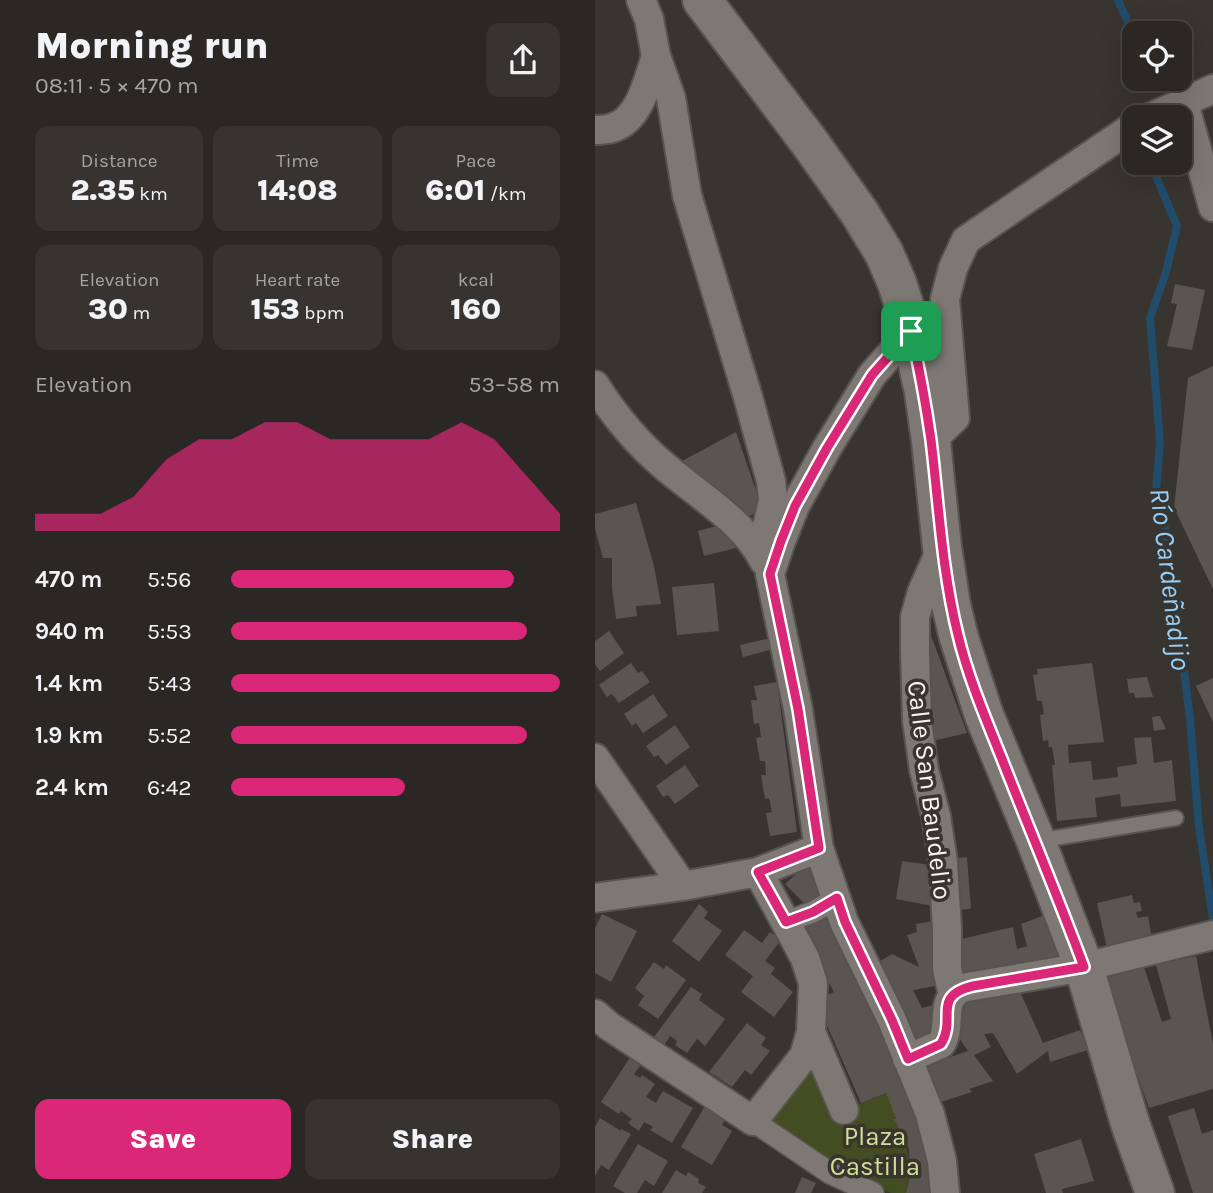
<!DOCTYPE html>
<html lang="en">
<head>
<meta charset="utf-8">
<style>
	:root { --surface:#2a2724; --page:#363331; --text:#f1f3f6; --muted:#a5a5a6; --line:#464441; --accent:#db2777 }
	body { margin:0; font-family:Karla,sans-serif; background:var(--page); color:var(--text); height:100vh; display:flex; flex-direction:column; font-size:26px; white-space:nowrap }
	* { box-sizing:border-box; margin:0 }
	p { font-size:23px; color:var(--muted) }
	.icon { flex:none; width:38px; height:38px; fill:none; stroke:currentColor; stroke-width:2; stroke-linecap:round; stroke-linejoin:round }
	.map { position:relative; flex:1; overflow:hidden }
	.panel { display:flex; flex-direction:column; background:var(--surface); width:595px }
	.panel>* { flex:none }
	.tools { position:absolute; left:527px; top:21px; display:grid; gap:14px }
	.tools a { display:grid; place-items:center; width:70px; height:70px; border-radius:14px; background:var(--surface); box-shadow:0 7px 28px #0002,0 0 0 2px var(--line); font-size:35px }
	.pin { position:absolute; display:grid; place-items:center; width:60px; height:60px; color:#fff; margin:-30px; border-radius:14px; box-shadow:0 4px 10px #0006 }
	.round { display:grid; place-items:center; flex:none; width:74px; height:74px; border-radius:14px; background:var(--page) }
	.head { display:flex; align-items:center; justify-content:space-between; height:119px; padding:0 35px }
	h1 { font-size:38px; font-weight:800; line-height:52px }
	.stats { display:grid; grid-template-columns:repeat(3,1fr); gap:10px; height:119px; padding:7px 35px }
	.stats div { display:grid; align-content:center; border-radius:14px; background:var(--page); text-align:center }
	.stats b { font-size:30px; font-weight:800 }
	.stats small { font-size:19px; font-weight:400 }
	.stats p { font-size:19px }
	.chart { height:196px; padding:14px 35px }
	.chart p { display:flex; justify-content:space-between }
	.chart svg { width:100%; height:126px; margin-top:7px; fill:var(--accent); opacity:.7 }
	.primary-button { display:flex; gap:14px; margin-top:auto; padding:14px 35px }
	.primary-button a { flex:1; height:80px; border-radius:14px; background:var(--accent); color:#fff; font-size:28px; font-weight:800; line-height:80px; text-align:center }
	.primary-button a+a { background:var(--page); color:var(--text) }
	ul { padding:0 35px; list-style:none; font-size:23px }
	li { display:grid; grid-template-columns:112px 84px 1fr; align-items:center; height:52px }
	li i { height:18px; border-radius:9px; background:var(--accent) }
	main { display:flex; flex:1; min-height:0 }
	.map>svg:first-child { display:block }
</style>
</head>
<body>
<main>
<section class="panel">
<div class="head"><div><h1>Morning run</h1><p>08:11 · 5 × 470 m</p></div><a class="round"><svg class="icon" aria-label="share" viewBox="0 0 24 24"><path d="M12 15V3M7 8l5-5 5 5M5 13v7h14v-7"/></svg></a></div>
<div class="stats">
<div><p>Distance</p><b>2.35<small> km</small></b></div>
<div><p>Time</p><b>14:08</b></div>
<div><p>Pace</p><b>6:01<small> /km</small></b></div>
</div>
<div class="stats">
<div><p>Elevation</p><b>30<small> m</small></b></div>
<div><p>Heart rate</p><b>153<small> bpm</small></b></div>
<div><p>kcal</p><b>160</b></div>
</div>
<div class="chart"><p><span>Elevation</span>53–58 m</p>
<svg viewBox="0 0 160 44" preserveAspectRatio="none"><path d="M0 44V38L10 38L20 38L30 32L40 19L50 12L60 12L70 6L80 6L90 12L100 12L110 12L120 12L130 6L140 12L150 25L160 38V44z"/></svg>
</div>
<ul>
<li><b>470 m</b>5:56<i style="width:86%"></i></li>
<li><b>940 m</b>5:53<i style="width:90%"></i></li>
<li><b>1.4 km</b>5:43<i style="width:100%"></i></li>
<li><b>1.9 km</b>5:52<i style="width:90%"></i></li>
<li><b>2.4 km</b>6:42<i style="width:53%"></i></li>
</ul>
<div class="primary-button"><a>Save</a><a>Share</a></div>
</section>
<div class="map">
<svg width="618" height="1193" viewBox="0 0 618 1193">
	<rect width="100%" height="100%" fill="#383430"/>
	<path fill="#444c21" d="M212,1066L220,1070L238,1115L291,1093L301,1118L299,1119C313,1148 319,1160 311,1193H296L231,1159L172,1119Z"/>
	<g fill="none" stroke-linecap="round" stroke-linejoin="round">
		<path stroke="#214d6b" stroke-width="8" d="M523,0L539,36
			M552,88V79
			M557,163L558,169L582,226L571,272L555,318L565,442L561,491L573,541L595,719L604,827L618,919"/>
	</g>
	<path fill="#5a5550" d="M580,284L610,290L597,350L572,346L582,304L576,303Z
		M618,366V589L579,508L593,378Z
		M141,432L168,511L144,519L87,461Z
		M41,503L59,566L66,604L41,606L42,616L21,619L17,587V558H8L0,528V514Z
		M129,524L141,548L109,556L103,531Z
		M119,583L124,631L82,635L77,587Z
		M14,631L29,653L5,671L0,664V641Z
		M335,633L372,733L333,742L328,638Z
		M176,638L178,649L148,657L145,645Z
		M36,663L43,673L47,671L55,682L24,703L17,694L12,697L4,685Z
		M497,663L509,742L473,745L474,763L496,761L498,780L523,777L522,767L542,764L539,738L556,737L559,763L577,760L581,801L526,807L525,794L500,798L502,817L462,821L457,765H460L457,747H454L453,740L448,741L445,715L449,714L447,701H442L438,675L443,674L442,669Z
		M552,677L558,697L540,698L539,693H534L532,679Z
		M618,678V722L601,686Z
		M182,682L202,832L175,836L171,813L177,812L174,798L170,799L166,775H171L170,761H165L161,738L166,737L164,723L159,724L156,700H162L159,686Z
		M58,694L73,716L48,733L41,723L37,726L29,714Z
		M565,716L571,729L559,731L557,717Z
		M80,725L95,747L71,765L63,755L59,757L51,746Z
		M90,765L104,786L80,804L73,795L68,797L61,786Z
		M372,857L376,909L359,910L354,859Z
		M307,861L343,866V907L301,899Z
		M214,862L232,893L212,906L190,884Z
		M537,895L539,903L545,902L547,911L541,912L543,918L553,916L557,939L512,948L502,903Z
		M104,904L113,912L109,918L127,931L104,962L77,941Z
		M235,912L326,1118L340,1193H311L315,1176L314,1149L299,1119H301L291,1093L266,1103L221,1000L239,992L203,926Z
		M7,914L42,931L16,982L0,973V928Z
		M450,915L463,956L423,971L366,980L358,941L418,927L422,949L432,946L426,924Z
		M338,921L345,985L318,990L327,1008L345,1003L346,1030L320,1043L277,966L297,954L324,967L312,935L322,932L321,924Z
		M149,930L167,943L175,932L186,940L170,961L180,968L176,974L198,992L179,1017L146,992L158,976L130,955Z
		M601,956L618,1044V1089L554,1108L508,979L549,967L567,1022L576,1019L561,965Z
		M59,962L69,969L71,965L91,980L63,1019L43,1005L49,996L40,988Z
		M422,985L448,1043L485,1030L493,1050L455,1062L453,1051L422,1074L398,1033L389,1034L396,1047L379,1055L398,1081L374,1089L377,1092L340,1104L329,1066L373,1051L362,1035L361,998Z
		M96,987L107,994L104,1000L130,1019L110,1046L102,1039L92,1053L80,1045L82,1041L75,1036L70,1044L59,1037Z
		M152,1023L171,1038L166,1045L175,1051L156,1075L150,1070L137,1087L114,1072Z
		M36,1056L47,1063L39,1074L45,1078L47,1075L60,1084L51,1097L61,1103L68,1091L98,1108L77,1143L55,1130L58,1127L49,1122L44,1131L33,1123L37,1119L26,1111L24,1114L6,1102Z
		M111,1104L132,1117L127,1125L137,1131L117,1165L86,1147Z
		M599,1108L607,1134L618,1130V1193H598L573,1116Z
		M5,1118L26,1131V1129L36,1134L14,1170L6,1165L0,1176V1127Z
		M486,1139L499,1181L467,1189L468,1193H451L439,1154Z
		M43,1144L73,1161L59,1186L50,1180L42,1193H30L18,1186Z
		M81,1170L91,1176L93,1172L104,1179L103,1183L111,1187L107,1193H67Z
		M207,1177L221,1183L216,1193H200Z"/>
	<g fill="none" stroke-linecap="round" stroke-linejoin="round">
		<defs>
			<path id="service" d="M442,841L581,818"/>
			<path id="pedestrian" d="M191,922L218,912L242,898
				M158,1121L235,1173L278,1193"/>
			<path id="minor" d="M46,0L54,19L61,56L76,98L92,195L153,397L176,481L178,500L172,527L162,547
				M589,103L618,207
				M556,117L618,89
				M0,130C5,130 11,130 17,128C45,120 53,80 61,56
				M316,331L277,375L232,448L200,506L186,541L175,574L203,709L224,848L249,922L297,1020L335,1114L347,1161L350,1193
				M0,385C19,415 40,441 67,464C100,493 149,521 169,561
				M336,441L360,418L350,299L358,268L371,240L539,126
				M347,547L327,592L320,617V651L322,721L329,770L341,816L348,862L352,929V969L358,995
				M0,758L88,886
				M0,898L88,886L163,872L224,848
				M0,1014L14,1026L158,1121L209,1056L216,1032L218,983L210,958L163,872
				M216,1032L249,1110
				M312,1059L346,1044C358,1025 343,1000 367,988L489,967L618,935"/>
			<path id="secondary" d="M107,0L215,143L264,212L289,253L302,283L312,314L329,392L336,441L347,547L356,605L364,638L389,715L441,841L489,967L535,1123L560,1193"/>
		</defs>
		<use href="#service" stroke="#575350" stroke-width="18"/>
		<use href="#pedestrian" stroke="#575350" stroke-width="24"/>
		<use href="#minor" stroke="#575350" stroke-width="32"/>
		<use href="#secondary" stroke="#575350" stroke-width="42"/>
		<use href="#service" stroke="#7e7874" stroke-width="14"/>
		<use href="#pedestrian" stroke="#7e7874" stroke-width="21"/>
		<use href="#minor" stroke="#7e7874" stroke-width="28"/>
		<use href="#secondary" stroke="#7e7874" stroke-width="38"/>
	</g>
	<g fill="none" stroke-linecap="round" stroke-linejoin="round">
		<defs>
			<path id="route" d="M316,331C324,367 331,404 336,440C344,506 347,571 363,635C373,677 391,719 407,759C434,828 463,897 489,967L378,986C336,996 362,1018 346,1044L313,1059L297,1020L250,922L242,898L218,912L191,922L163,872L224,848L203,709L175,574L186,541L200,506L232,448L277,375Z"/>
		</defs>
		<use href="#route" stroke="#fff" stroke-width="14"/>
		<use href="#route" stroke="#db2777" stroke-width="9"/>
	</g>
	<g text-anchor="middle" stroke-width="7" stroke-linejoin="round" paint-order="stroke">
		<g font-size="26" fill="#f7f4f1" stroke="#383430">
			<text transform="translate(335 790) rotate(83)" y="9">Calle San Baudelio</text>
		</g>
		<g font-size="26" fill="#d0df93" stroke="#383430">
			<text x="280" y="1145">Plaza<tspan x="280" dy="30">Castilla</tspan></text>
		</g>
		<g font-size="28" font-style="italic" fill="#97cef6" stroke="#383430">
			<text transform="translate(576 579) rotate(83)" y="10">Río Cardeñadijo</text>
		</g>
	</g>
</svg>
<div class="tools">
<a><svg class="icon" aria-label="locate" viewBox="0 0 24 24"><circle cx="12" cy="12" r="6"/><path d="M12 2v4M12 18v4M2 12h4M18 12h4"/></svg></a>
<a><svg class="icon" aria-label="layers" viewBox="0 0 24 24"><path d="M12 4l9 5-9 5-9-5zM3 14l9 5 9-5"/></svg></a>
</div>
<div class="pin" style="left:316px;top:331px;background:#1e9e55"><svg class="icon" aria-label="arrive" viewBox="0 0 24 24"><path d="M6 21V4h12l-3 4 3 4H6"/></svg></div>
</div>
</main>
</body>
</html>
